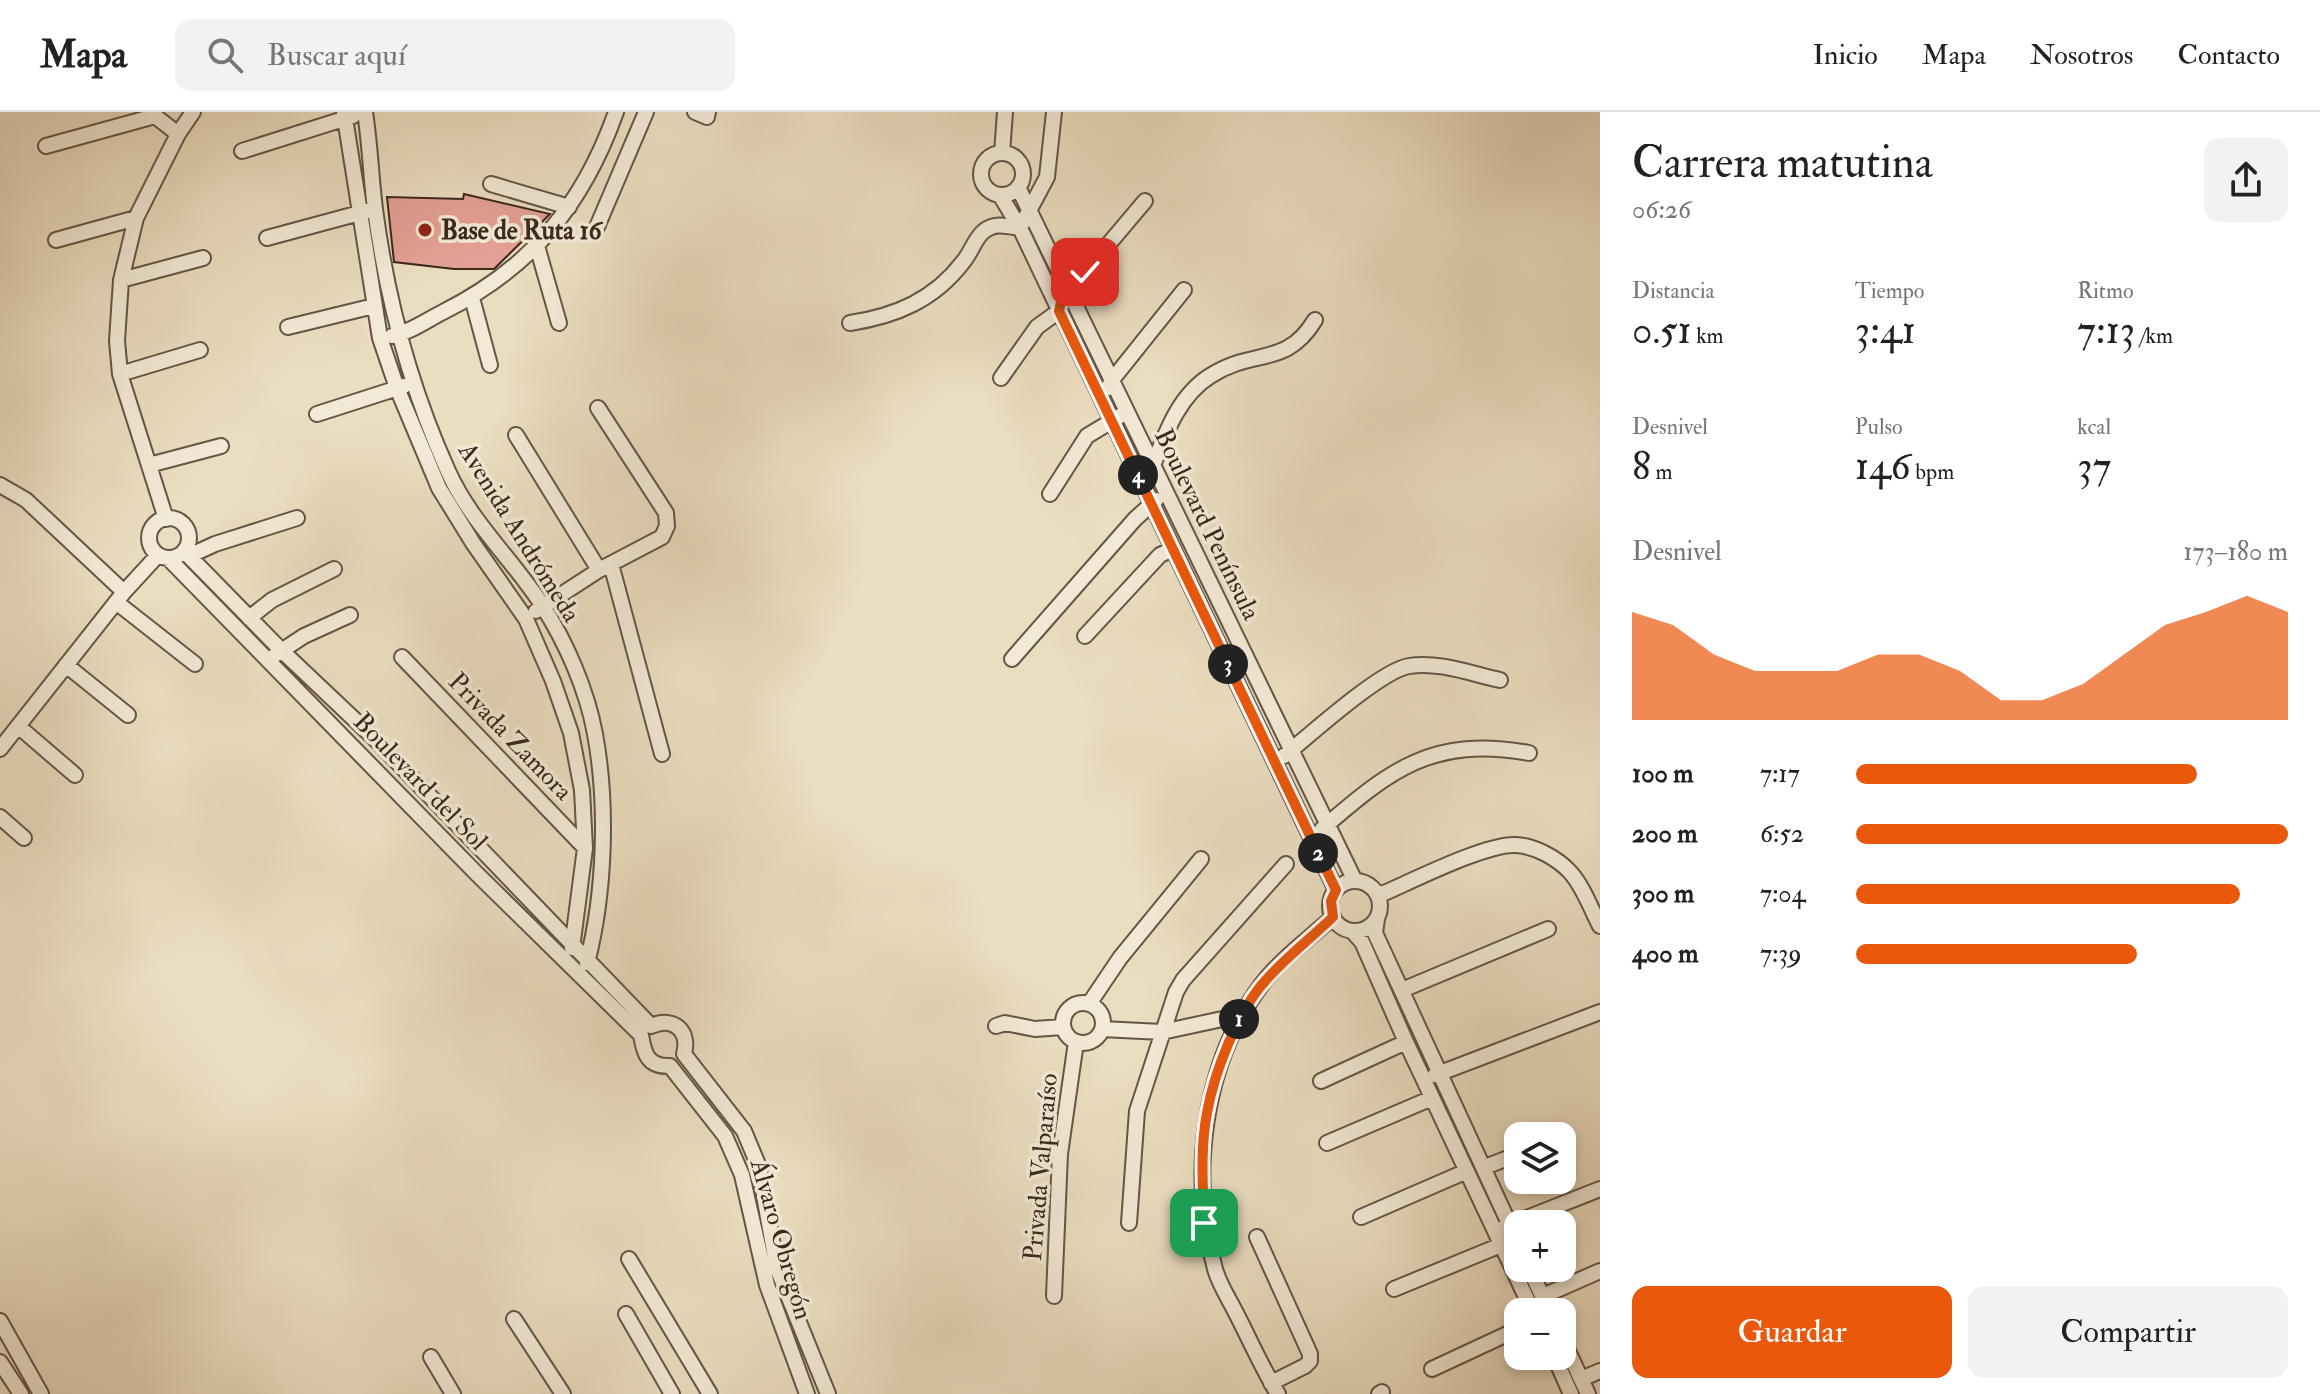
<!DOCTYPE html>
<html lang="es">
<head>
<meta charset="utf-8">
<style>
	:root { --surface:#fff; --page:#f2f2f2; --text:#222; --muted:#767676; --line:#e0e0e0; --accent:#ea580c }
	body { margin:0; font-family:"IM FELL Double Pica",serif; background:var(--page); color:var(--text); height:100vh; display:flex; flex-direction:column; font-size:30px; white-space:nowrap }
	* { box-sizing:border-box; margin:0 }
	p { font-size:26px; color:var(--muted) }
	.icon { flex:none; width:44px; height:44px; fill:none; stroke:currentColor; stroke-width:2; stroke-linecap:round; stroke-linejoin:round }
	.map { position:relative; flex:1; overflow:hidden }
	.drawer { display:flex; flex-direction:column; background:var(--surface); width:720px }
	.drawer>* { flex:none }
	.fabs { position:absolute; left:1504px; top:1010px; display:grid; gap:16px }
	.fabs a { display:grid; place-items:center; width:72px; height:72px; border-radius:16px; background:var(--surface); box-shadow:0 4px 12px #0003; font-size:40px }
	.pin { position:absolute; display:grid; place-items:center; width:68px; height:68px; color:#fff; margin:-34px; border-radius:16px; box-shadow:0 4px 12px #0006 }
	.km { position:absolute; width:40px; height:40px; margin:-20px; border-radius:50%; background:#222; color:#fff; font-size:22px; line-height:40px; text-align:center }
	.round { display:grid; place-items:center; flex:none; width:84px; height:84px; border-radius:16px; background:var(--page) }
	.overview { display:flex; align-items:center; justify-content:space-between; height:136px; padding:0 32px }
	h1 { font-size:44px; font-weight:600; line-height:60px }
	.metrics { display:grid; grid-template-columns:repeat(3,1fr); gap:12px; height:136px; padding:8px 32px }
	.metrics div { display:grid; align-content:center }
	.metrics b { font-size:40px; font-weight:600 }
	.metrics small { font-size:22px; font-weight:400 }
	.metrics p { font-size:22px }
	.chart { height:224px; padding:16px 32px }
	.chart p { display:flex; justify-content:space-between }
	.chart svg { width:100%; height:144px; margin-top:8px; fill:var(--accent); opacity:.7 }
	.button { display:flex; gap:16px; margin-top:auto; padding:16px 32px }
	.button a { flex:1; height:92px; border-radius:16px; background:var(--accent); color:#fff; font-size:32px; font-weight:600; line-height:92px; text-align:center }
	.button a+a { background:var(--page); color:var(--text) }
	ul { padding:0 32px; list-style:none; font-size:26px }
	li { display:grid; grid-template-columns:128px 96px 1fr; align-items:center; height:60px }
	li i { height:20px; border-radius:10px; background:var(--accent) }
	header { display:flex; align-items:center; gap:48px; box-sizing:border-box; height:112px; padding:0 40px; background:var(--surface); border-bottom:2px solid var(--line) }
	header strong { font-size:38px }
	nav { display:flex; gap:44px; margin-inline-start:auto; font-size:28px }
	.search { width:560px; height:72px; background:var(--page); display:flex; align-items:center; gap:20px; box-sizing:border-box; padding:0 28px; border-radius:16px; color:var(--muted); font-size:30px }
	main { display:flex; flex:1; min-height:0 }
	.map>svg:first-child { display:block }
</style>
</head>
<body>
<header>
<strong>Mapa</strong>
<div class="search"><svg class="icon" aria-label="search" viewBox="0 0 24 24"><circle cx="10" cy="10" r="6"/><path d="M15 15l6 6"/></svg>Buscar aquí</div>
<nav><a>Inicio</a><a>Mapa</a><a>Nosotros</a><a>Contacto</a></nav>
</header>
<main>
<div class="map">
<svg width="1600" height="1282" viewBox="0 0 1600 1282">
	<rect width="100%" height="100%" fill="#ebddc0"/>
	<filter id="stains"><feTurbulence type="fractalNoise" baseFrequency=".0025" numOctaves="4"/><feColorMatrix values="0 0 0 0 .2 0 0 0 0 .09 0 0 0 0 .02 0 0 0 .5 -.17"/></filter>
	<radialGradient id="worn" r=".72"><stop offset=".6" stop-color="#630" stop-opacity="0"/><stop offset="1" stop-color="#630" stop-opacity=".3"/></radialGradient>
	<path fill="#e4a094" stroke="#3a281c" stroke-width="2" d="M464,82L550,102L494,157H454L394,150L387,85L463,87Z"/>
	<g fill="none" stroke-linecap="round" stroke-linejoin="round">
		<defs>
			<path id="minor" d="M344,0L380,226L397,276L439,376L473,431L526,507L553,569L571,621L582,678L585,736L572,836
				M365,0C370,32 371,65 375,97C387,188 410,275 448,359C470,409 513,448 542,493C566,530 587,578 595,622C608,693 605,781 587,851
				M695,0L707,5L708,0
				M46,34L155,4L178,22
				M242,39L353,4
				M1002,41L1005,0
				M981 62a21 21 0 1 1 42 0a21 21 0 1 1-42 0Z
				M491,72L569,95
				M1018,75L1355,769
				M1000,83L1020,116L1336,778
				M597,115L646,0
				M267,126L367,99
				M56,128L136,106
				M537,134L559,211
				M121,168L203,146
				M472,186L490,253
				M850,211C896,204 934,188 963,150C971,141 975,126 984,119C995,110 1007,114 1020,116L1047,65L1054,0
				M288,215L374,194
				M392,224C409,221 427,208 443,200C531,156 583,93 616,0
				M120,262L200,238
				M1001,266L1037,215L1059,199L1065,172L1085,160L1145,89
				M1108,276L1112,268L1184,178
				M317,302L404,274
				M516,323L599,458
				M149,353L221,334
				M1152,356C1165,323 1178,284 1210,264C1253,236 1286,256 1315,208
				M0,373L26,388L124,480
				M1050,382L1087,324L1120,304
				M149 426a20 20 0 1 1 40 0a20 20 0 1 1-40 0Z
				M166,407L120,262L117,229L121,168L136,106L178,22L193,0
				M184,439L281,538L375,627L651,914C674,904 690,919 684,942L744,1019L759,1055L777,1156L828,1282
				M189,444L215,432L297,406
				M168,446L477,762L641,923C644,942 648,955 670,954L725,1024L742,1063L767,1173L807,1282
				M611,452L662,642
				M116,490L195,552
				M536,499L599,458L662,425L667,414L666,401L598,296
				M249,506L272,488L334,457
				M1085,524L1160,443L1173,437
				M275,543L304,524L350,503
				M402,545L585,736
				M1012,547L1135,407L1156,388
				M66,553L128,603
				M18,614L75,663
				M0,637L124,480L158,443
				M1284,644C1310,623 1380,559 1409,554C1438,549 1472,562 1500,568
				M0,705L24,726
				M1322,717C1391,657 1433,624 1529,641
				M1330 794a25 25 0 1 1 50 0a25 25 0 1 1-50 0Z
				M1376,780L1382,782C1412,769 1487,731 1516,733C1535,734 1557,746 1570,760C1583,774 1591,797 1600,814
				M1377,807L1375,821L1518,1131
				M1352,819L1362,830L1406,930L1533,1200
				M1402,878L1548,817
				M1063 911a20 20 0 1 1 40 0a20 20 0 1 1-40 0Z
				M1089,892L1120,846L1201,747
				M996,914L1005,911L1035,917L1063,915
				M1102,917L1162,920L1241,903
				M1435,963L1600,900
				M1321,969L1406,930
				M1562,1026L1564,1025
				M1327,1031L1432,986
				M1485,1055L1518,1042
				M1361,1105L1467,1059
				M1129,1111L1137,999L1176,880L1183,868L1286,752
				M1504,1115L1600,1077
				M1257,1125L1310,1242V1249L1305,1254L1271,1271
				M629,1147L710,1282
				M1529,1156L1550,1200
				M1394,1177L1501,1133
				M1054,1184L1060,1042L1076,930
				M1543,1184L1600,1159
				M626,1202L672,1282
				M514,1207L563,1282
				M0,1209L41,1282
				M1562,1226L1588,1282
				M1554,1244L1571,1282
				M431,1245L453,1282
				M0,1250L21,1282
				M1432,1257L1518,1217
				M1581,1267L1600,1259
				M1278,1282C1262,1256 1250,1228 1236,1201C1229,1187 1219,1172 1215,1157C1189,1063 1203,951 1262,872C1281,847 1310,826 1333,805
				M1379,1282L1382,1280"/>
		</defs>
		<use href="#minor" stroke="#665545" stroke-width="18"/>
		<use href="#minor" stroke="#f2e9d6" stroke-width="14"/>
	</g>
	<g fill="none" stroke-linecap="round" stroke-linejoin="round">
		<defs>
			<path id="route" d="M1085,160L1065,172L1059,199L1336,778L1331,789L1333,805C1311,826 1286,845 1266,868C1238,898 1214,961 1207,1001C1200,1037 1203,1074 1204,1111"/>
		</defs>
		<use href="#route" stroke="#fff" stroke-width="16"/>
		<use href="#route" stroke="#ea580c" stroke-width="10"/>
	</g>
	<circle fill="#8f2418" stroke="#f2e9d6" stroke-width="3" cx="425" cy="118" r="8"/>
	<g text-anchor="middle" stroke-width="7" stroke-linejoin="round" paint-order="stroke">
		<g font-size="26" font-weight="bold" fill="#3a281c" stroke="#f2e9d6" text-anchor="start">
			<text x="441" y="127">Base de Ruta 16</text>
		</g>
		<g font-size="26" fill="#3a281c" stroke="#f2e9d6">
			<text transform="translate(1208 412) rotate(64)" y="9">Boulevard Península</text>
			<text transform="translate(520 420) rotate(58)" y="9">Avenida Andrómeda</text>
			<text transform="translate(511 624) rotate(46)" y="9">Privada Zamora</text>
			<text transform="translate(421 669) rotate(46)" y="9">Boulevard del Sol</text>
			<text transform="translate(1040 1055) rotate(-85)" y="9">Privada Valparaíso</text>
			<text transform="translate(782 1127) rotate(74)" y="9">Álvaro Obregón</text>
		</g>
	</g>
	<rect width="100%" height="100%" filter="url(#stains)"/>
	<rect width="100%" height="100%" fill="url(#worn)"/>
</svg>
<div class="fabs">
<a><svg class="icon" aria-label="layers" viewBox="0 0 24 24"><path d="M12 4l9 5-9 5-9-5zM3 14l9 5 9-5"/></svg></a>
<a>+</a>
<a>−</a>
</div>
<div class="pin" style="left:1204px;top:1111px;background:#1e9e55"><svg class="icon" aria-label="arrive" viewBox="0 0 24 24"><path d="M6 21V4h12l-3 4 3 4H6"/></svg></div>
<div class="pin" style="left:1085px;top:160px;background:#d93025"><svg class="icon" aria-label="check" viewBox="0 0 24 24"><path d="M5 12l5 5 9-10"/></svg></div>
<b class="km" style="left:1239px;top:907px">1</b>
<b class="km" style="left:1318px;top:741px">2</b>
<b class="km" style="left:1228px;top:552px">3</b>
<b class="km" style="left:1138px;top:363px">4</b>
</div>
<section class="drawer">
<div class="overview"><div><h1>Carrera matutina</h1><p>06:26</p></div><a class="round"><svg class="icon" aria-label="share" viewBox="0 0 24 24"><path d="M12 15V3M7 8l5-5 5 5M5 13v7h14v-7"/></svg></a></div>
<div class="metrics">
<div><p>Distancia</p><b>0.51<small> km</small></b></div>
<div><p>Tiempo</p><b>3:41</b></div>
<div><p>Ritmo</p><b>7:13<small> /km</small></b></div>
</div>
<div class="metrics">
<div><p>Desnivel</p><b>8<small> m</small></b></div>
<div><p>Pulso</p><b>146<small> bpm</small></b></div>
<div><p>kcal</p><b>37</b></div>
</div>
<div class="chart"><p><span>Desnivel</span>173–180 m</p>
<svg viewBox="0 0 160 44" preserveAspectRatio="none"><path d="M0 44V11L10 15L20 24L30 29L40 29L50 29L60 24L70 24L80 29L90 38L100 38L110 33L120 24L130 15L140 11L150 6L160 11V44z"/></svg>
</div>
<ul>
<li><b>100 m</b>7:17<i style="width:79%"></i></li>
<li><b>200 m</b>6:52<i style="width:100%"></i></li>
<li><b>300 m</b>7:04<i style="width:89%"></i></li>
<li><b>400 m</b>7:39<i style="width:65%"></i></li>
</ul>
<div class="button"><a>Guardar</a><a>Compartir</a></div>
</section>
</main>
</body>
</html>
